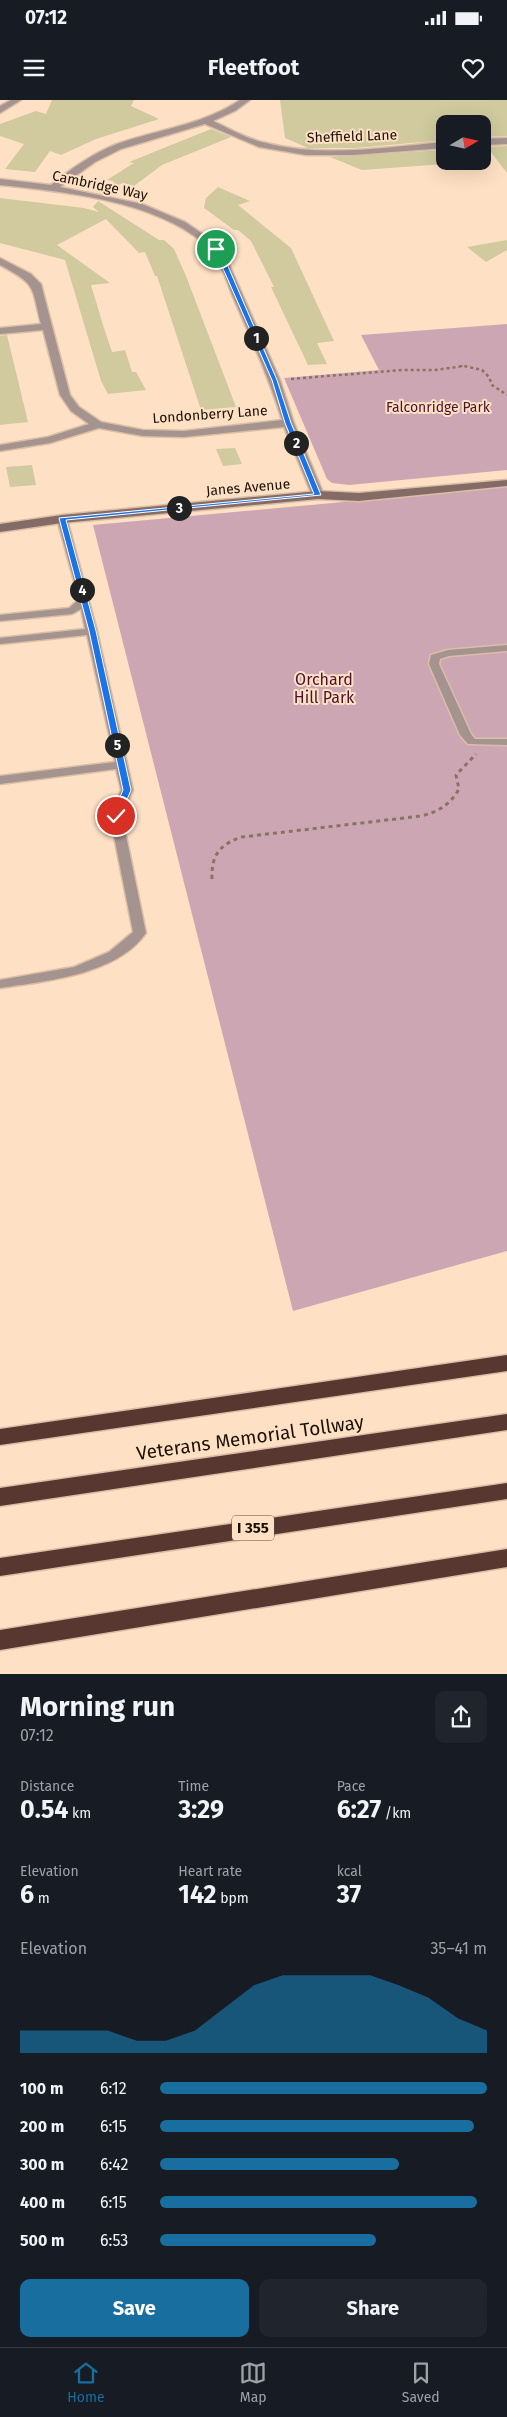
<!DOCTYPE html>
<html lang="en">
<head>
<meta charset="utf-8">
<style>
	:root { --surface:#171b24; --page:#20242c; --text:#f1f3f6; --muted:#9ea1a6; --line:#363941; --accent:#186e9e }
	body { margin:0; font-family:"Fira Sans",sans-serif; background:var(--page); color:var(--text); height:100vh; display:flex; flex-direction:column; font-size:19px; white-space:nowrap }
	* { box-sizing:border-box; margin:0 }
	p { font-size:16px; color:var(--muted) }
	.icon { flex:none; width:28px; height:28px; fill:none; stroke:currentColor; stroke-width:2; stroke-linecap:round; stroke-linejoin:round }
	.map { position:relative; height:1574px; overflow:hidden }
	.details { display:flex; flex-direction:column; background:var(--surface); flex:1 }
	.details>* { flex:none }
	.needle { width:32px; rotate:81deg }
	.fabs { position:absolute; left:436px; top:15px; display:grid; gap:10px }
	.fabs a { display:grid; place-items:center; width:55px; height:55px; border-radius:10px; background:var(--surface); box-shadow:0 5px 20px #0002; font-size:25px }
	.pin { position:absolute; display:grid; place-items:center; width:42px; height:42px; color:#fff; margin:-21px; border:2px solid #fff; border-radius:50%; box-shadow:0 1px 5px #0007 }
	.km { position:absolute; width:25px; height:25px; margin:-12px; border-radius:50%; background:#222; color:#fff; font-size:14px; line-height:25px; text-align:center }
	.round { display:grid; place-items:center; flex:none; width:52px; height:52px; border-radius:10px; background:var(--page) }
	.overview { display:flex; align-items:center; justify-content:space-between; height:85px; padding:0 20px }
	h1 { font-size:28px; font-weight:700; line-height:38px }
	.metrics { display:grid; grid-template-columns:repeat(3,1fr); gap:8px; height:85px; padding:5px 20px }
	.metrics div { display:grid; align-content:center }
	.metrics b { font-size:25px; font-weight:700 }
	.metrics small { font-size:14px; font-weight:400 }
	.metrics p { font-size:14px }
	.chart { height:140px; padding:10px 20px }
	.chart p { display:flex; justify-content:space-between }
	.chart svg { width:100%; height:90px; margin-top:5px; fill:var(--accent); opacity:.7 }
	.button { display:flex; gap:10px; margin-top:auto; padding:10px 20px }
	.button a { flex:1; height:58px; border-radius:10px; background:var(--accent); color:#fff; font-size:20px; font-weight:700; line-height:58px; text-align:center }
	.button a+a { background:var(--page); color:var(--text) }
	ul { padding:0 20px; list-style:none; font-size:16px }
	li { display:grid; grid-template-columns:80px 60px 1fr; align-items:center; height:38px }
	li i { height:12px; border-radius:6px; background:var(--accent) }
	.status { display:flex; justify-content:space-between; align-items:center; height:35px; padding:0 25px; background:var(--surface); direction:ltr }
	.status svg { height:14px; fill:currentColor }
	header { display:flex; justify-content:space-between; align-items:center; height:65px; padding:0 20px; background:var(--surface); font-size:22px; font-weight:700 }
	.menu { display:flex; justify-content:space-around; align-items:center; height:70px; border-top:1px solid var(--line); background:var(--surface); font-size:14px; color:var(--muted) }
	.menu a { display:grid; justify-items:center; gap:2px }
	.menu .selected { color:var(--accent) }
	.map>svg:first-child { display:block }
</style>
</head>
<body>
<div class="status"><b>07:12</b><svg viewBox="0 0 49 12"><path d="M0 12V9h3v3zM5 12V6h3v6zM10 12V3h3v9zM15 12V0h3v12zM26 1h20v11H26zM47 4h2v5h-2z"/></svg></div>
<header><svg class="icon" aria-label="menu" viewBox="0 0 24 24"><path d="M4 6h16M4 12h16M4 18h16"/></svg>Fleetfoot<svg class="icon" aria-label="heart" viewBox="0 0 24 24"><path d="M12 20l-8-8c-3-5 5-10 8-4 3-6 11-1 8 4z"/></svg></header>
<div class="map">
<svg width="507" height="1575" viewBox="0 0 507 1575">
	<rect width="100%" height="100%" fill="#fee0c4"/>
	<path fill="#cda6b4" d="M507,224V370L349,385L332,383L327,379L284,278L379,270L361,235Z
		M507,387V1151L293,1211L93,425Z"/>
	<path fill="#d0ca9e" d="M52,0H134L131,6L159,19L96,39L61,55L50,51L35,72L5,69L24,44L0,36V24L36,11L46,14Z
		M280,0H507V36L482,37V24H445V40L355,48H308L285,38Z
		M211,29L231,37L162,65L134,86L123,83L116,86L113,81L107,80L134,63L129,62Z
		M507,46V73L487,47Z
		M445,50V64L362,70L330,57Z
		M218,87L250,101L238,105L291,148L334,241L317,243L327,264L308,265L271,187H274L251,141L238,130H234L204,108L206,98Z
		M0,98L84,108L99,112L93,107L98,101L159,140H164L174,149L186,176L236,307L201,310L157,176H155L145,152L139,153L106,119L57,145L110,183L91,185L104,228L112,252L125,250L132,272H136L146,290L108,294L101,281L65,160L0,143Z
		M507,140V150L486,162L467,147Z
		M7,235L28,322L0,325V236Z
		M235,348L242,364L223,366L216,349Z
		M32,365L36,385L10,387L6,367Z"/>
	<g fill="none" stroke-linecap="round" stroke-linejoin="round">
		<defs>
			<path id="lane" d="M62,416L67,419L97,531L133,690L122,716L146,833C117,875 46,881 0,888V880L74,867L109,852L133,832L110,716L121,690L116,669L0,684V676L115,662L87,535L0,544V538L85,529L81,509L72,514L0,521V515L69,508L79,499L57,419Z
				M507,545V551L449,556L440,559L439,564L471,634L475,639H507V645L468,644L460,635L429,564L431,555L448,550Z"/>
			<path id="street" d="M11,0H21L0,13V6Z
				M240,0H250L235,11L213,21C230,29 247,39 266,43C324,58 386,47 445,42V48L353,55H306L259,47L205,24L121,49L95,62L60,87L142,104L185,122L213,141L229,164L280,280L294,323L324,395L318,399L312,395L284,327L184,337L143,336L99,328L50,343L0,351V345L48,337L89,324L71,311L60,295L43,230L0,234V228L41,224C31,185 37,185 0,165V158L31,174L41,184L70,295L79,307L101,322L143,330L184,331L282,320C269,278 251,238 233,197C226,180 219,156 205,144C152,100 66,92 0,85V79L51,85C71,69 93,53 117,44C159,29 203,25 240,0Z
				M507,38V44L482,45V39Z"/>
			<path id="secondary" d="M507,380V386L359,401L318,399L62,423L0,432V424L62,415L318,391L359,393Z"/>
			<path id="highway" d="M507,1255V1271L0,1345V1329Z
				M507,1314V1330L0,1406V1388Z
				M507,1383V1399L0,1476V1458Z
				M507,1449V1467L0,1550V1530Z"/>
		</defs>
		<use href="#lane" stroke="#dabfa6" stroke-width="3"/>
		<use href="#street" stroke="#dabfa6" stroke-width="3"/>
		<use href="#secondary" stroke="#dabfa6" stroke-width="3"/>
		<use href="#highway" stroke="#dabfa6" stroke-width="3"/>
		<path stroke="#887462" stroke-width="2" stroke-dasharray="2.5 2.5" stroke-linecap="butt" d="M460,266H466"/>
		<path stroke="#887462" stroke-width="2.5" stroke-dasharray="3 3" stroke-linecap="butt" d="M291,279L402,270H435L464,266L482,270L489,277L492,285L507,295"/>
		<path stroke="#887462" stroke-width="3" stroke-dasharray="4 4" stroke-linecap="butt" d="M212,779C211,755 220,744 242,737L421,716C438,712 450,705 459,689L456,675L476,654"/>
		<use href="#lane" fill="#a5938f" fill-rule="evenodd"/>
		<use href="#street" fill="#a5938f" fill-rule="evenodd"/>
		<use href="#secondary" fill="#856b66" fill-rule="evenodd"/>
		<use href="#highway" fill="#593731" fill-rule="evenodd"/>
	</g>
	<path fill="#1a73e8" stroke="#fff" d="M214,148H217L227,164L277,280L291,323L321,395L66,420L96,531L131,690L120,716L116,718L112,716L123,690L89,531L59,418L314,394L285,323L272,280Z"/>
	<g text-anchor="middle" stroke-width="4" stroke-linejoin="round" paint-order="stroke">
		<g font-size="14" fill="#1b1107" stroke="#fee0c4">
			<text transform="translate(352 36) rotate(-2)" y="5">Sheffield Lane</text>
			<text transform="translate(100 85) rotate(12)" y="5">Cambridge Way</text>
			<text transform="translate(210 314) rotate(-4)" y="5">Londonberry Lane</text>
			<text transform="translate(248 387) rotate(-5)" y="5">Janes Avenue</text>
		</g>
		<g font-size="14" fill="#4a122c" stroke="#fee0c4">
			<text x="438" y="312">Falconridge Park</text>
		</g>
		<rect fill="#fee0c4" stroke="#5f4f40" stroke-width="1" x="232" y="1415.5" width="42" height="25" rx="4"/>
		<g font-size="15" font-weight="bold" fill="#1b1107">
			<text x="253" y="1433">I 355</text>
		</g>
		<g font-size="16" fill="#4a122c" stroke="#fee0c4">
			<text x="324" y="585">Orchard<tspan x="324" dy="18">Hill Park</tspan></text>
		</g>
		<g font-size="19" fill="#1b1107" stroke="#fee0c4">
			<text transform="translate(250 1337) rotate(-8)" y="7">Veterans Memorial Tollway</text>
		</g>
	</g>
</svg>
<div class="fabs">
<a><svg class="needle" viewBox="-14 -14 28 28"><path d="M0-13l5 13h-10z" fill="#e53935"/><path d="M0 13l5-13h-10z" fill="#9ea1a6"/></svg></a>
</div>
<div class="pin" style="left:216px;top:149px;background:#1e9e55"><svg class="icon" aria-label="arrive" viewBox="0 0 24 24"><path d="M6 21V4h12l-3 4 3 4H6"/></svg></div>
<div class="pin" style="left:116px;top:716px;background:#d93025"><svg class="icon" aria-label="check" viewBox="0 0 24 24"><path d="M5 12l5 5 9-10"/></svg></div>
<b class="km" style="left:256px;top:238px">1</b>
<b class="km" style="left:296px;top:343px">2</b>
<b class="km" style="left:179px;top:408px">3</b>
<b class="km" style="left:82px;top:490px">4</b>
<b class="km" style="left:117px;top:645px">5</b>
</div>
<section class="details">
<div class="overview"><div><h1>Morning run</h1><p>07:12</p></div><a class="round"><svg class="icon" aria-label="share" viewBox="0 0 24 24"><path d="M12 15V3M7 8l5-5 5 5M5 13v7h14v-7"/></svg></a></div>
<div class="metrics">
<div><p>Distance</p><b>0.54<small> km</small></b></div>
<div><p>Time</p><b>3:29</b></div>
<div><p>Pace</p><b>6:27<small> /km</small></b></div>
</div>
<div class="metrics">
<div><p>Elevation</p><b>6<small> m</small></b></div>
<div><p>Heart rate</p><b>142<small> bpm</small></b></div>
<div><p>kcal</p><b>37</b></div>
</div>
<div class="chart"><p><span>Elevation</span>35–41 m</p>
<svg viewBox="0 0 160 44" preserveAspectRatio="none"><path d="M0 44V33L10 33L20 33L30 33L40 38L50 38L60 33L70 22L80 11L90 6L100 6L110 6L120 6L130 11L140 17L150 27L160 33V44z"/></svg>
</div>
<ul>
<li><b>100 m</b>6:12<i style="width:100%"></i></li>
<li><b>200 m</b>6:15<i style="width:96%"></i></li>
<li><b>300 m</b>6:42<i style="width:73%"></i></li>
<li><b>400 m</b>6:15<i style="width:97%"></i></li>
<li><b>500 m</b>6:53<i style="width:66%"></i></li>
</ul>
<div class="button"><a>Save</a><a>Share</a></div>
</section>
<nav class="menu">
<a class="selected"><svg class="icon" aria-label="home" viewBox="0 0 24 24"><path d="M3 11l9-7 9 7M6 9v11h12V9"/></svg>Home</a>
<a><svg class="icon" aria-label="map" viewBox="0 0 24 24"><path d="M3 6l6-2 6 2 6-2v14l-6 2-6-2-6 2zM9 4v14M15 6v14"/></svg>Map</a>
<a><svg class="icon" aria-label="saved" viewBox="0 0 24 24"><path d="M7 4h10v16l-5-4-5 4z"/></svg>Saved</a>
</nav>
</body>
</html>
